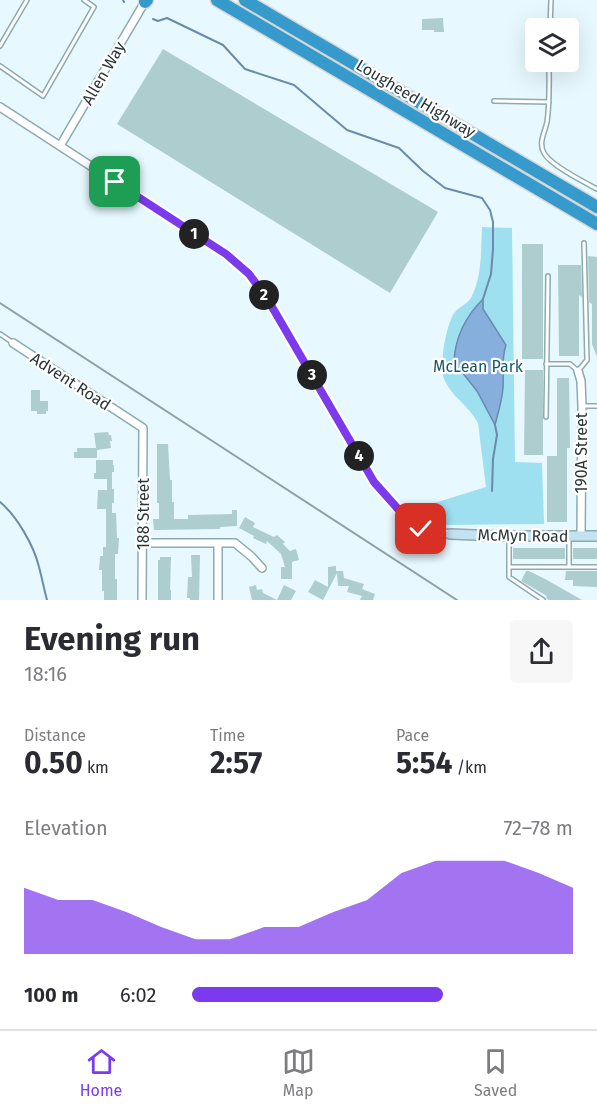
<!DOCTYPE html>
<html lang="en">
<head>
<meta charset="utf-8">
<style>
	:root { --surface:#fff; --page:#f7f7f7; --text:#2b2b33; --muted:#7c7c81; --line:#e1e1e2; --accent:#7c3aed }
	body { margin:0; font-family:"Fira Sans",sans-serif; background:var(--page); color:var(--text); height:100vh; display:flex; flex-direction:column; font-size:22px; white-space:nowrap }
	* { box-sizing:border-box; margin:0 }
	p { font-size:20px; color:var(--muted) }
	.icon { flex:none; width:33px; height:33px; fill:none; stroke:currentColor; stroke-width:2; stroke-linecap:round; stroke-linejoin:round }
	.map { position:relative; height:600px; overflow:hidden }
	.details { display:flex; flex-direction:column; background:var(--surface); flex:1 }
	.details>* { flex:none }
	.controls { position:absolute; left:525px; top:18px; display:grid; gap:12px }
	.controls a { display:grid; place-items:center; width:54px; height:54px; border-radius:6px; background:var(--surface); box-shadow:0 6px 24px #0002; font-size:30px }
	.pin { position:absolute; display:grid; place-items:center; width:51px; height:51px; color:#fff; margin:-26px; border-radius:12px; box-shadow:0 3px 9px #0006 }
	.km { position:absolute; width:30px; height:30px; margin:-15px; border-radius:50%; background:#222; color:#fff; font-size:16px; line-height:30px; text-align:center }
	.round { display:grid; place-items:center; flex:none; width:63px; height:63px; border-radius:6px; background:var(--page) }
	.head { display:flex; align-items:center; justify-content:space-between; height:102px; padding:0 24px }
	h1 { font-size:33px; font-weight:700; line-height:45px }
	.figures { display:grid; grid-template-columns:repeat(3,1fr); gap:9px; height:102px; padding:6px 24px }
	.figures div { display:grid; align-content:center }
	.figures b { font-size:30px; font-weight:700 }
	.figures small { font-size:16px; font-weight:400 }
	.figures p { font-size:16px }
	.chart { height:168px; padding:12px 24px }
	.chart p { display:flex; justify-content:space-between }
	.chart svg { width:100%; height:108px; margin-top:6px; fill:var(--accent); opacity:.7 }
	ul { padding:0 24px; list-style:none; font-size:20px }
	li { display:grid; grid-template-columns:96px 72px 1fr; align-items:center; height:45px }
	li i { height:15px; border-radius:8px; background:var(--accent) }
	.tabs { display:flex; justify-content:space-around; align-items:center; height:84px; border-top:2px solid var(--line); background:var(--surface); font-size:16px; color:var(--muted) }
	.tabs a { display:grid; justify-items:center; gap:3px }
	.tabs .current { color:var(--accent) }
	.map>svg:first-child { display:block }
</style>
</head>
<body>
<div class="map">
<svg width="597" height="600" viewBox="0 0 597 600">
	<rect width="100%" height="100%" fill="#e7f9fe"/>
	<path fill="#9edff0" d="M482,227L512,228L515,462L542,463L544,524L445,525L426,523L415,514L412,510L486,487L478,423C469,406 451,396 444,379C439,366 446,327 453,315C457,307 469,304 472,296C482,275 481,249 482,227Z"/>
	<path fill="#86afdd" stroke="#6a8bac" stroke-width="1.5" d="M483,299V309L506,345C501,359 504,373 503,388C502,401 498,413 495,425L477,391L454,362C455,338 466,316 483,299Z"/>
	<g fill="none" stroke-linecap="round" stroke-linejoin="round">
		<path stroke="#6a8bac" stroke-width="2" d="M123,0L124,2
			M153,19L158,21L167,18L223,45L245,69L294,85L347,130L399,148L423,171L445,188L482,198L490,210L493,222V249L491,274L483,299
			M492,491L493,459L497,435L495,425
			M0,502C17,516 34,546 39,567C42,578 44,589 47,600"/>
	</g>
	<path fill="#aecdce" d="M443,18L444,32H434V30H422V19Z
		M163,49L438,212L390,293L117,124Z
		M522,244H543V359H522Z
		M588,256L597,257V357L592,344V304L589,302Z
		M558,265H581L582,297L579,295V356H559Z
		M525,370H543V455H524Z
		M557,378H569L570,448H567V522H547V456H557Z
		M31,390H40V401H48V411H46V414H37V411H31Z
		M108,432L109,435H111L112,441H110L111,448L97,450V458H74V452H77V448H96L94,433Z
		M157,444H168L170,480H172V502H174V519H188V515L232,514V510H237V526L220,527V529L154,530L153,519H159V503H157Z
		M96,460H113V465H114V472H112V489H114V503H112V513H116L117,538H119L118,554H115V579H117V600H104V591H102V570H99L100,556H103V547H106V509H97L98,490H107V479H94V473H96Z
		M245,517L255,523L253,527L274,537L277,535L285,542L283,544L290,551L296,549L299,560L292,562V579H281V567H285L281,554L267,541L266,544L253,538L254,536L239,528Z
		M513,548H565V559H513Z
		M573,548H597V559H573Z
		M191,555H200L199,600H190V598H187L188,577H192Z
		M160,557H171L170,590H171V600H158V560H160Z
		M336,566V571H343L344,578L364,584L362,589L375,594L373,600H360L362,596L347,592L349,586H338L337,573L323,600L308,592L315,580L328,587V567Z
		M526,571H529L547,580L582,600H549L546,598L547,596L521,581Z
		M566,571H597V587L573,586V580H565Z
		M256,585L257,590L262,589L263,593L277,600L284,585L296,591L291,600H252L249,587Z"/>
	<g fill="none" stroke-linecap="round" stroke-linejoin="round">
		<defs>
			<path id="lane" d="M550,28L551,0
				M0,46L27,0
				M549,62C549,81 550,102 547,122C545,132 538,143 544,153C550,165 584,182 597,189
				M0,66L43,96L94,7L84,0
				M494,101L549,102
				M0,334L12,342
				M546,364H570L578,371L587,360L584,243
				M584,406H597
				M546,417L548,276
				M509,539V577L543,600
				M509,567H597
				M569,567V539"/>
			<path id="street" d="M0,107L226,254L249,274L268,300L374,482L398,509L421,529L450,534
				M60,146L146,0
				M13,343L143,428L142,600
				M578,371L581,381L582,406L581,536
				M143,543H235L252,557L262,568
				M218,600V543"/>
			<path id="secondary" d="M450,534L499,536H597"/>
			<path id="highway" d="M217,0L597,224
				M245,0L597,207
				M145,2L147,0"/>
		</defs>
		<use href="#lane" stroke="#8daab1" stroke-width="6"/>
		<use href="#street" stroke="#8daab1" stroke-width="10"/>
		<use href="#secondary" stroke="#8daab1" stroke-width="12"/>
		<use href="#highway" stroke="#d4d7d7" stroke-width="15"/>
		<use href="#lane" stroke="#fff" stroke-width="3"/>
		<use href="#street" stroke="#fff" stroke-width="7"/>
		<use href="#secondary" stroke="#c3e1f0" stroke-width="9"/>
		<use href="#highway" stroke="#369bcc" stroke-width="12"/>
		<path stroke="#90a0a4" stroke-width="2" d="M0,303L457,600"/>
	</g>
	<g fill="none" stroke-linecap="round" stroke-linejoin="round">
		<defs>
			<path id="route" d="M115,182L226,254L249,274L268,300L374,482L398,509L421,529"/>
		</defs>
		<use href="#route" stroke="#fff" stroke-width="12"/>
		<use href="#route" stroke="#7c3aed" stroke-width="8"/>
	</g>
	<g text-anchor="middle" stroke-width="4.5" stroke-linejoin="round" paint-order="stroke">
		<g font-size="16" fill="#2a3639" stroke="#fff">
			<text transform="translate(103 73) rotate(-60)" y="6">Allen Way</text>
			<text transform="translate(416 98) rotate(31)" y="6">Lougheed Highway</text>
			<text transform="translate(71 381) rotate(33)" y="6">Advent Road</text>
			<text transform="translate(581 453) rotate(-90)" y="6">190A Street</text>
			<text transform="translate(143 514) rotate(-90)" y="6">188 Street</text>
			<text transform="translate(523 535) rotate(1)" y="6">McMyn Road</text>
		</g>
		<g font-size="16" fill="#185866" stroke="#fff">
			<text x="478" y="372">McLean Park</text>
		</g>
	</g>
</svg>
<div class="controls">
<a><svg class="icon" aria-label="layers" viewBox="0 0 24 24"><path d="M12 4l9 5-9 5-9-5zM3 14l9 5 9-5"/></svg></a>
</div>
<div class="pin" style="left:115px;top:182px;background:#1e9e55"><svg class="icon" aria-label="arrive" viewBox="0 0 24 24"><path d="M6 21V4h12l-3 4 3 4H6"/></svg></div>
<div class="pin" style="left:421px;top:529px;background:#d93025"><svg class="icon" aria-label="check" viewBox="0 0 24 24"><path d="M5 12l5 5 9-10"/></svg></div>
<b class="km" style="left:194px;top:234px">1</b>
<b class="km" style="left:264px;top:295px">2</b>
<b class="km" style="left:312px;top:375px">3</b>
<b class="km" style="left:359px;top:456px">4</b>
</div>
<section class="details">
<div class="head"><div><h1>Evening run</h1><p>18:16</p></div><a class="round"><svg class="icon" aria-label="share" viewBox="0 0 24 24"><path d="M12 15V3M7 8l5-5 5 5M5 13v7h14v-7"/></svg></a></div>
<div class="figures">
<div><p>Distance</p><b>0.50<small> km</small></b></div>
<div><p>Time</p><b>2:57</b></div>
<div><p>Pace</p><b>5:54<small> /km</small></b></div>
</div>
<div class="chart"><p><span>Elevation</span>72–78 m</p>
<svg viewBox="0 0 160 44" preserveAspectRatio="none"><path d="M0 44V17L10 22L20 22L30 27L40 33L50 38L60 38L70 33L80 33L90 27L100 22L110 11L120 6L130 6L140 6L150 11L160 17V44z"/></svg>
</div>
<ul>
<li><b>100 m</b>6:02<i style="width:66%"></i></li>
</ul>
</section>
<nav class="tabs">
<a class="current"><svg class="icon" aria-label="home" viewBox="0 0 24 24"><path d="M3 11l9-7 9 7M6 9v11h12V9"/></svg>Home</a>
<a><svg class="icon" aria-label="map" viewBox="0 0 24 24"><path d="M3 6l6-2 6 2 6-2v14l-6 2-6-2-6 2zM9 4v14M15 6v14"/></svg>Map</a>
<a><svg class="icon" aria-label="saved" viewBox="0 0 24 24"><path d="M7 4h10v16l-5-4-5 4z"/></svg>Saved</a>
</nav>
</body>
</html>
